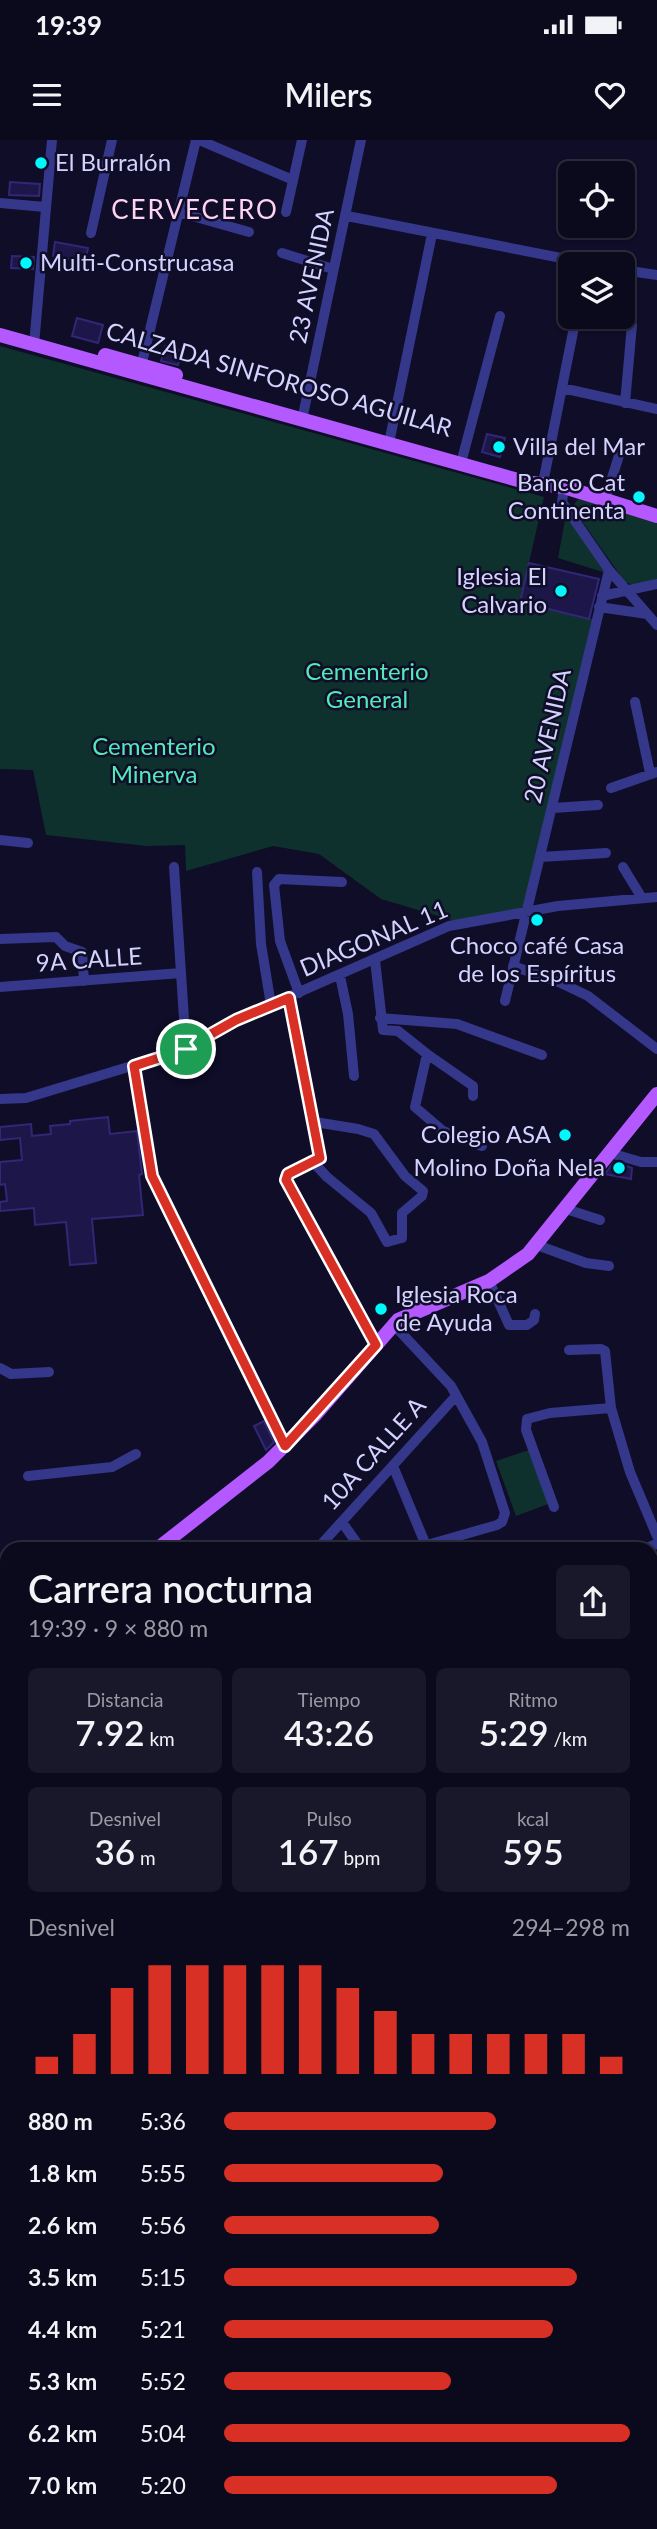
<!DOCTYPE html>
<html lang="es">
<head>
<meta charset="utf-8">
<style>
	:root { --surface:#0b0a1d; --page:#19182a; --text:#f1f3f6; --muted:#9a9aa4; --line:#2b2b3b; --accent:#d93025 }
	body { margin:0; font-family:Lato,sans-serif; background:var(--page); color:var(--text); height:100vh; display:flex; flex-direction:column; font-size:26px; white-space:nowrap }
	* { box-sizing:border-box; margin:0 }
	p { font-size:23px; color:var(--muted) }
	.icon { flex:none; width:38px; height:38px; fill:none; stroke:currentColor; stroke-width:2; stroke-linecap:round; stroke-linejoin:round }
	.map { position:relative; flex:1; overflow:hidden }
	.sheet { position:absolute; left:0px; top:1402px; width:658px; height:989px; display:flex; flex-direction:column; background:var(--surface); border-radius:21px 21px 0 0; box-shadow:0 2px 5px #0004,0 0 0 2px var(--line) }
	.sheet>* { flex:none }
	.tools { position:absolute; left:558px; top:21px; display:grid; gap:14px }
	.tools a { display:grid; place-items:center; width:77px; height:77px; border-radius:10px; background:var(--surface); box-shadow:0 2px 5px #0004,0 0 0 2px var(--line); font-size:35px }
	.pin { position:absolute; display:grid; place-items:center; width:60px; height:60px; color:#fff; margin:-30px; border:4px solid #fff; border-radius:50%; box-shadow:0 2px 7px #0007 }
	.round { display:grid; place-items:center; flex:none; width:74px; height:74px; border-radius:10px; background:var(--page) }
	.headline { display:flex; align-items:center; justify-content:space-between; height:119px; padding:0 28px }
	h1 { font-size:38px; font-weight:600; line-height:52px }
	.figures { display:grid; grid-template-columns:repeat(3,1fr); gap:10px; height:119px; padding:7px 28px }
	.figures div { display:grid; align-content:center; border-radius:10px; background:var(--page); text-align:center }
	.figures b { font-size:35px; font-weight:600 }
	.figures small { font-size:19px; font-weight:400 }
	.figures p { font-size:19px }
	.chart { height:196px; padding:14px 28px }
	.chart p { display:flex; justify-content:space-between }
	.chart svg { width:100%; height:126px; margin-top:7px; stroke:var(--accent); stroke-width:6 }
	ul { padding:0 28px; list-style:none; font-size:23px }
	li { display:grid; grid-template-columns:112px 84px 1fr; align-items:center; height:52px }
	li i { height:18px; border-radius:9px; background:var(--accent) }
	.status { display:flex; justify-content:space-between; align-items:center; height:49px; padding:0 35px; background:var(--surface); direction:ltr }
	.status svg { height:19px; fill:currentColor }
	header { display:flex; justify-content:space-between; align-items:center; height:91px; padding:0 28px; background:var(--surface); font-size:32px; font-weight:600 }
	.map>svg:first-child { display:block }
</style>
</head>
<body>
<div class="status"><b>19:39</b><svg viewBox="0 0 49 12"><path d="M0 12V9h3v3zM5 12V6h3v6zM10 12V3h3v9zM15 12V0h3v12zM26 1h20v11H26zM47 4h2v5h-2z"/></svg></div>
<header><svg class="icon" aria-label="menu" viewBox="0 0 24 24"><path d="M4 6h16M4 12h16M4 18h16"/></svg>Milers<svg class="icon" aria-label="heart" viewBox="0 0 24 24"><path d="M12 20l-8-8c-3-5 5-10 8-4 3-6 11-1 8 4z"/></svg></header>
<div class="map">
<svg width="657" height="2389" viewBox="0 0 657 2389">
	<rect width="100%" height="100%" fill="#0f0d27"/>
	<path fill="#0f312d" d="M0,206L544,357L520,462L593,479L526,767L455,781L381,759L319,714L273,706L186,731L185,705L147,706L46,695L33,630L0,629Z
		M578,359L657,382V442L637,446L625,442L572,367Z
		M567,369L606,433L558,418Z
		M529,1310L548,1364L516,1376L496,1321Z
		M7,1732V1810L0,1811V1734Z
		M0,2319L7,2320V2384H296V2389H0Z"/>
	<path fill="#1d1749" stroke="#312777" stroke-width="2" d="M10,42L40,44L39,56L9,55Z
		M55,102L88,108L85,122L53,116Z
		M12,116L34,117L33,129L11,128Z
		M77,178L103,185L98,203L72,196Z
		M165,206L182,211L178,225L161,221Z
		M487,294L505,298L500,317L482,312Z
		M529,423L599,439L589,479L520,462Z
		M108,977L110,994L137,991L142,1034L139,1035L143,1075L92,1079L96,1123L70,1125L66,1082L35,1085L34,1068L0,1071V1062L7,1061L5,1044L0,1045V1022L22,1020L20,998L0,1000V987L31,984L32,996L51,994L50,986L70,984V981Z
		M614,1022L632,1028L631,1039L605,1034Z
		M264,1281L274,1302L266,1310L254,1286Z"/>
	<g fill="none" stroke-linecap="round" stroke-linejoin="round">
		<path stroke="#34378a" stroke-width="10" d="M199,0L293,40
			M0,63L45,67
			M178,72L249,92
			M286,72L302,0
			M347,76L592,124
			M91,93L112,0
			M282,113L333,129
			M623,130L657,135
			M34,205L52,0
			M140,231L196,0
			M562,248L657,269
			M625,263L632,185
			M302,280L361,0
			M389,303L432,94
			M461,323L500,176
			M543,343L576,177
			M564,347L562,362L609,430L657,485
			M605,360L622,306
			M602,456L657,444
			M599,467L647,474
			M635,562L650,633
			M611,648L657,632
			M553,668L598,665
			M0,700L28,703
			M541,717L606,713
			M174,727L186,909
			M623,727L642,758
			M257,732L261,804L271,865
			M0,799L56,797L65,806L82,812L84,841
			M375,820L383,890L398,891L427,914L473,946V956
			M513,826L561,843L588,856L657,909
			M340,836L348,874L354,936
			M0,847L181,833
			M299,853L280,801L274,745L279,739L342,742
			M289,857L320,1018L288,1034L286,1040L376,1205
			M505,861L609,430
			M380,878L457,884L542,915
			M427,914L415,967L443,991L482,1006
			M134,926L152,1036L285,1306
			M0,959L26,958L181,911L236,880L449,786L558,766L657,757
			M610,1013L641,1022H657
			M314,1023L327,1037L371,1073L387,1102L402,1098V1073L422,1056L423,1051L405,1036L374,994L358,989L315,982
			M566,1069L600,1080
			M537,1105L586,1123L609,1126
			M489,1141L509,1185H527L534,1180L535,1174
			M393,1184L451,1246L482,1302L505,1373L502,1382L497,1385L413,1409
			M569,1210L601,1209L605,1211L611,1268L630,1332L657,1396
			M0,1228L11,1234L49,1232
			M393,1326L425,1403
			M28,1336L112,1327L136,1314
			M554,1367L526,1290L527,1279L550,1273L611,1268
			M342,1382L361,1409
			M317,1409L455,1257
			M644,1409L657,1404
			M0,1433L7,1438
			M651,1502L657,1500
			M651,1532L657,1531
			M651,1563L657,1561
			M0,1650L7,1647
			M651,1844L657,1827
			M0,2006L7,2000
			M0,2208L7,2211
			M651,2221H657
			M651,2263L657,2256
			M558,2389L563,2384"/>
		<path stroke="#b459ff" stroke-width="14" d="M0,195L525,342L564,347L657,376
			M105,215L176,235
			M157,1409L268,1322L316,1274L398,1180L489,1141L528,1114L657,954
			M0,1524L7,1519"/>
	</g>
	<g fill="none" stroke-linecap="round" stroke-linejoin="round">
		<defs>
			<path id="route" d="M289,858L320,1018L288,1034L286,1040L376,1205L285,1306L152,1036L134,926L181,911L236,880Z"/>
		</defs>
		<use href="#route" stroke="#fff" stroke-width="14"/>
		<use href="#route" stroke="#d93025" stroke-width="9"/>
	</g>
	<g fill="#00f9fd" stroke="#0f0d27" stroke-width="2.5">
		<circle cx="41" cy="23" r="7"/>
		<circle cx="26" cy="123" r="7"/>
		<circle cx="499" cy="307" r="7"/>
		<circle cx="639" cy="357" r="7"/>
		<circle cx="561" cy="451" r="7"/>
		<circle cx="537" cy="780" r="7"/>
		<circle cx="565" cy="995" r="7"/>
		<circle cx="619" cy="1028" r="7"/>
		<circle cx="381" cy="1169" r="7"/>
	</g>
	<g text-anchor="middle" stroke-width="5" stroke-linejoin="round" paint-order="stroke">
		<g font-size="24" fill="#d4d2ff" stroke="#0f0d27" text-anchor="start">
			<text x="55" y="31">El Burralón</text>
			<text x="40" y="131">Multi-Construcasa</text>
			<text x="513" y="315">Villa del Mar</text>
			<text x="625" y="351" text-anchor="end">Banco Cat<tspan x="625" dy="28">Continenta</tspan></text>
			<text x="547" y="445" text-anchor="end">Iglesia El<tspan x="547" dy="28">Calvario</tspan></text>
			<text x="537" y="814" text-anchor="middle">Choco café Casa<tspan x="537" dy="28">de los Espíritus</tspan></text>
			<text x="551" y="1003" text-anchor="end">Colegio ASA</text>
			<text x="605" y="1036" text-anchor="end">Molino Doña Nela</text>
			<text x="395" y="1163">Iglesia Roca<tspan x="395" dy="28">de Ayuda</tspan></text>
		</g>
		<g font-size="24" fill="#d4d2ff" stroke="#0f0d27">
			<text transform="translate(312 136) rotate(-78)" y="8">23 AVENIDA</text>
			<text transform="translate(279 240) rotate(16)" y="8">CALZADA SINFOROSO AGUILAR</text>
			<text transform="translate(548 596) rotate(-77)" y="8">20 AVENIDA</text>
			<text transform="translate(374 799) rotate(-23)" y="8">DIAGONAL 11</text>
			<text transform="translate(89 820) rotate(-4)" y="8">9A CALLE</text>
			<text transform="translate(374 1314) rotate(-48)" y="8">10A CALLE A</text>
		</g>
		<g font-size="24" fill="#53eab8" stroke="#0f0d27">
			<text x="367" y="540">Cementerio<tspan x="367" dy="28">General</tspan></text>
			<text x="154" y="615">Cementerio<tspan x="154" dy="28">Minerva</tspan></text>
		</g>
		<g font-size="26" letter-spacing="2" fill="#ffd4f3" stroke="#0f0d27">
			<text x="195" y="79">CERVECERO</text>
		</g>
	</g>
</svg>
<div class="tools">
<a><svg class="icon" aria-label="locate" viewBox="0 0 24 24"><circle cx="12" cy="12" r="6"/><path d="M12 2v4M12 18v4M2 12h4M18 12h4"/></svg></a>
<a><svg class="icon" aria-label="layers" viewBox="0 0 24 24"><path d="M12 4l9 5-9 5-9-5zM3 14l9 5 9-5"/></svg></a>
</div>
<div class="pin" style="left:186px;top:909px;background:#1e9e55"><svg class="icon" aria-label="arrive" viewBox="0 0 24 24"><path d="M6 21V4h12l-3 4 3 4H6"/></svg></div>
<section class="sheet">
<div class="headline"><div><h1>Carrera nocturna</h1><p>19:39 · 9 × 880 m</p></div><a class="round"><svg class="icon" aria-label="share" viewBox="0 0 24 24"><path d="M12 15V3M7 8l5-5 5 5M5 13v7h14v-7"/></svg></a></div>
<div class="figures">
<div><p>Distancia</p><b>7.92<small> km</small></b></div>
<div><p>Tiempo</p><b>43:26</b></div>
<div><p>Ritmo</p><b>5:29<small> /km</small></b></div>
</div>
<div class="figures">
<div><p>Desnivel</p><b>36<small> m</small></b></div>
<div><p>Pulso</p><b>167<small> bpm</small></b></div>
<div><p>kcal</p><b>595</b></div>
</div>
<div class="chart"><p><span>Desnivel</span>294–298 m</p>
<svg viewBox="0 0 160 44" preserveAspectRatio="none"><path d="M5 44V38M15 44V30M25 44V14M35 44V6M45 44V6M55 44V6M65 44V6M75 44V6M85 44V14M95 44V22M105 44V30M115 44V30M125 44V30M135 44V30M145 44V30M155 44V38"/></svg>
</div>
<ul>
<li><b>880 m</b>5:36<i style="width:67%"></i></li>
<li><b>1.8 km</b>5:55<i style="width:54%"></i></li>
<li><b>2.6 km</b>5:56<i style="width:53%"></i></li>
<li><b>3.5 km</b>5:15<i style="width:87%"></i></li>
<li><b>4.4 km</b>5:21<i style="width:81%"></i></li>
<li><b>5.3 km</b>5:52<i style="width:56%"></i></li>
<li><b>6.2 km</b>5:04<i style="width:100%"></i></li>
<li><b>7.0 km</b>5:20<i style="width:82%"></i></li>
</ul>
</section>
</div>
</body>
</html>
